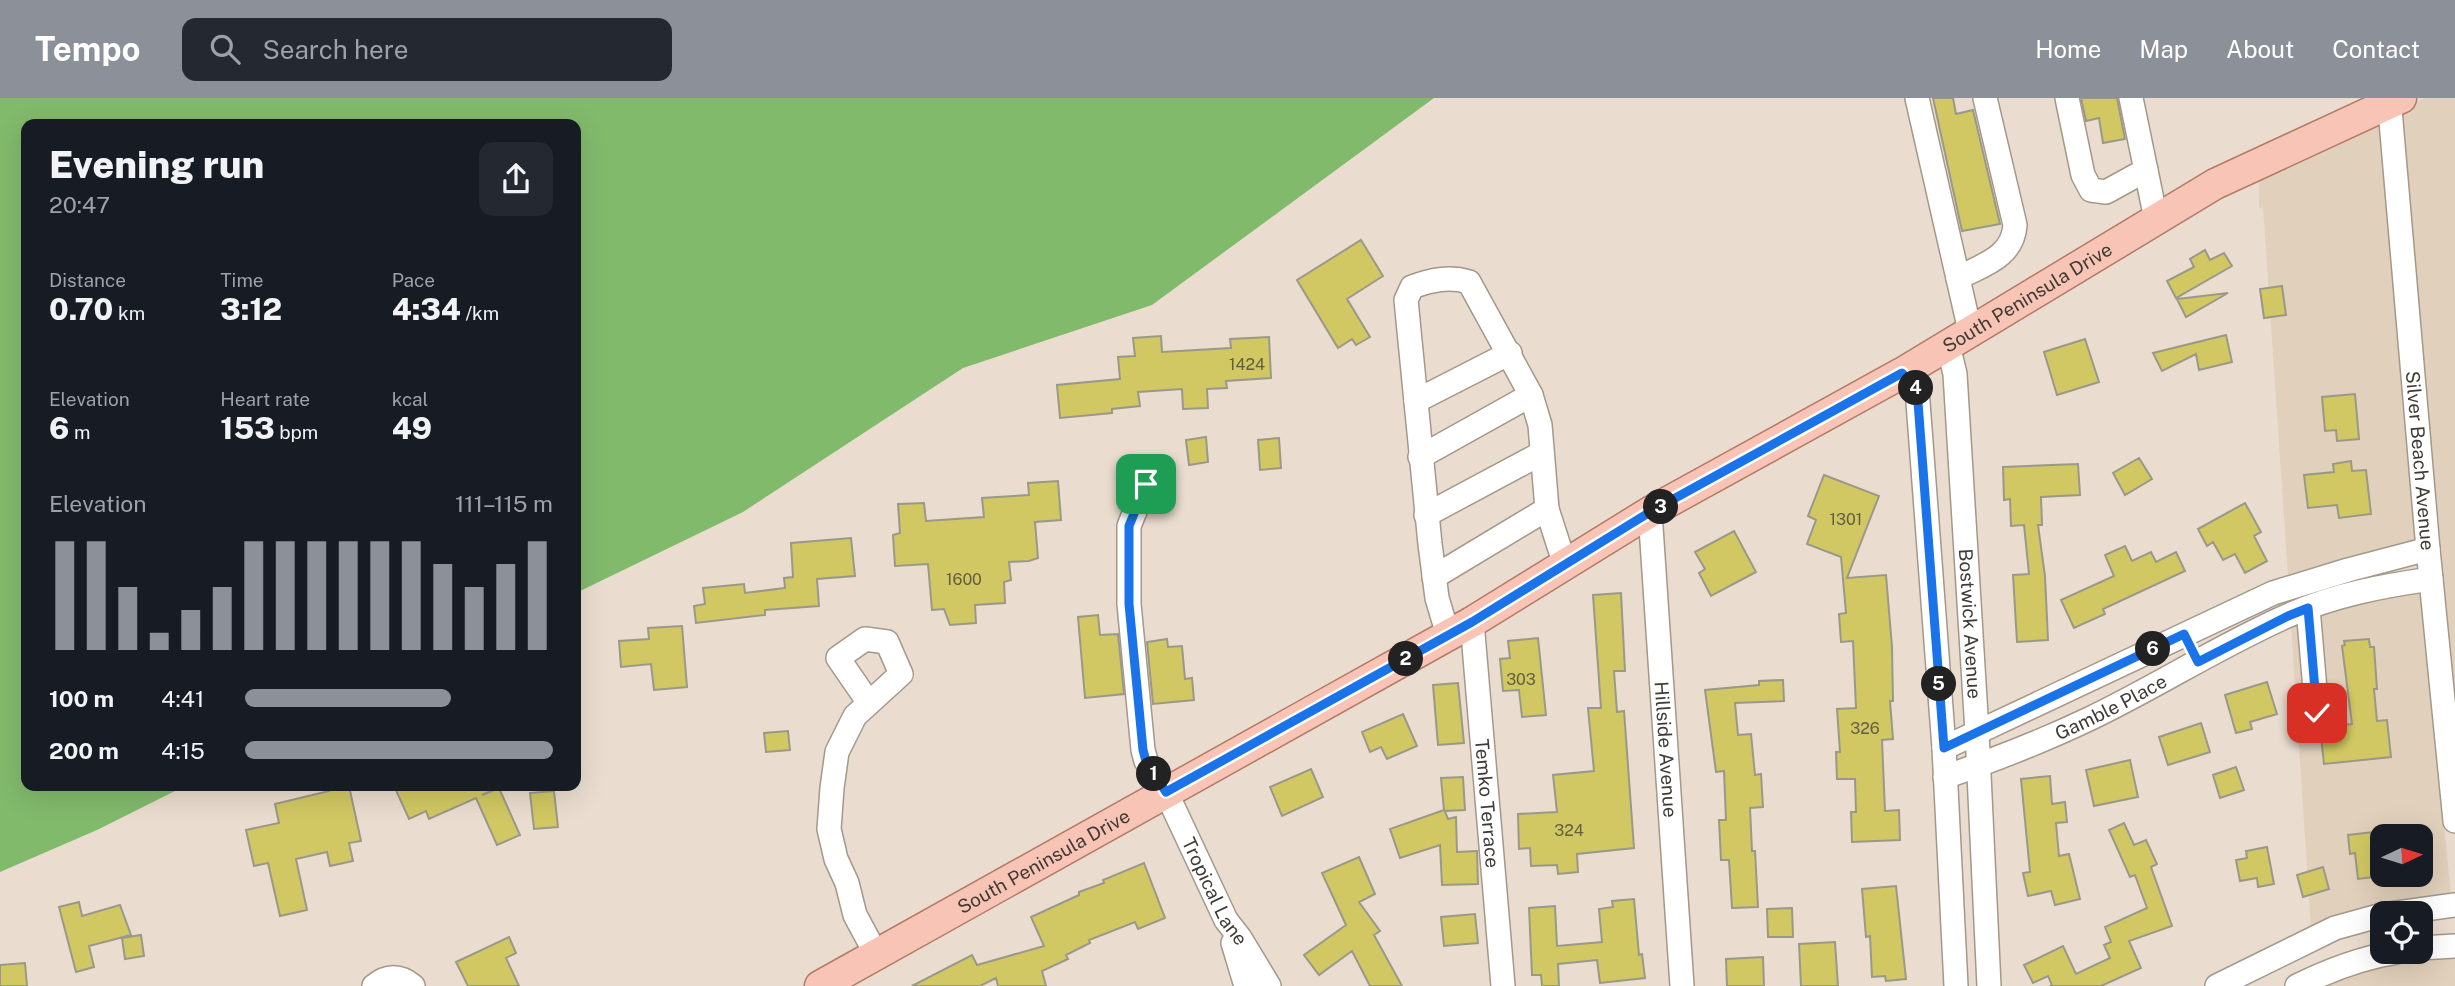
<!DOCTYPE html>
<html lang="en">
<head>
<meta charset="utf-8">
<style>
	:root { --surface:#171b24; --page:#242831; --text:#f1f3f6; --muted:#9ea1a6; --accent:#8c9099 }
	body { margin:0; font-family:"Public Sans",sans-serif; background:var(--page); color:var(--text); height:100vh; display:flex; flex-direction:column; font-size:26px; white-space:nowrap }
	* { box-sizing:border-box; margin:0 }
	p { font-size:23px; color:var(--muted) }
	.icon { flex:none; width:38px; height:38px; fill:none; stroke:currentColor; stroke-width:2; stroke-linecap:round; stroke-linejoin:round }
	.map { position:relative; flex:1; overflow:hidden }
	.details { position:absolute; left:21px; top:21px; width:560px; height:672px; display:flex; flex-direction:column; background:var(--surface); border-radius:14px; box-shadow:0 7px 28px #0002 }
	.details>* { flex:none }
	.needle { width:46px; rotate:86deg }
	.tools { position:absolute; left:2370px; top:726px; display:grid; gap:14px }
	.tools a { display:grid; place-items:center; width:63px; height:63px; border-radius:14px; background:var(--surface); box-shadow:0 7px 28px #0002; font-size:35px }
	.pin { position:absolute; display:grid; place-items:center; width:60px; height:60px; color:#fff; margin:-30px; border-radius:14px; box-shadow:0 4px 10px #0006 }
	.km { position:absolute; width:35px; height:35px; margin:-18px; border-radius:50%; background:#222; color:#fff; font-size:19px; line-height:35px; text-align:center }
	.round { display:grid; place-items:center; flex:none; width:74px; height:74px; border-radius:14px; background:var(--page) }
	.summary { display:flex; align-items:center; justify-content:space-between; height:119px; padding:0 28px }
	h1 { font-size:38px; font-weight:800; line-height:52px }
	.figures { display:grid; grid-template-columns:repeat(3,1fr); gap:10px; height:119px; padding:7px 28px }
	.figures div { display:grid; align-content:center }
	.figures b { font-size:30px; font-weight:800 }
	.figures small { font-size:19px; font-weight:400 }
	.figures p { font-size:19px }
	.chart { height:196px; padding:14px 28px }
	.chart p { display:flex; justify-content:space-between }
	.chart svg { width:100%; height:126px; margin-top:7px; stroke:var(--accent); stroke-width:6 }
	ul { padding:0 28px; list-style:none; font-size:23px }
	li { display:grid; grid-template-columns:112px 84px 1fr; align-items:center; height:52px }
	li i { height:18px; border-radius:9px; background:var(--accent) }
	header { display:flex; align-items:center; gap:42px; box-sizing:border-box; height:98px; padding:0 35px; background:var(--accent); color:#fff }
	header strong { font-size:33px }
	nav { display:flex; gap:38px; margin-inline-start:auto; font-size:24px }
	.search { width:490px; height:63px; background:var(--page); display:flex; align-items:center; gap:18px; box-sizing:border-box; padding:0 24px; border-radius:14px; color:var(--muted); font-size:26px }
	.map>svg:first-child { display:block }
</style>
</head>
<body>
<header>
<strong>Tempo</strong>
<div class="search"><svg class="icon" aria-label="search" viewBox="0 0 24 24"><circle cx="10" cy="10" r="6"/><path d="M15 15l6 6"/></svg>Search here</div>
<nav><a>Home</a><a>Map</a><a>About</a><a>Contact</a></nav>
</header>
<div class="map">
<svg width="2455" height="888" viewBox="0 0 2455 888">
	<rect width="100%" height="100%" fill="#eaddcf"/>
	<path fill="#e1d0bb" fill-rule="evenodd" d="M2424,0H2455V603L2401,13Z
		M2379,23L2416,444L2288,479L2263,109L2259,111V77Z
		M2421,493L2451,798L2311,830L2291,528L2339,510L2383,497ZM2382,738H2420V777H2382Z
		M2455,858V888H2320L2374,868L2422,860Z"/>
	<path fill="#82ba6c" d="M0,0H1434L1152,207L963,270L743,414L576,495V26H26V688H185L97,732L0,774Z"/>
	<path fill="#d1c863" stroke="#9a9989" stroke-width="2" d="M1933,0H1953L1956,16L1973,12L2000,126L1962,133Z
		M2081,0H2117L2125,41L2103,45L2099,20L2086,23Z
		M1361,142L1383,178L1347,201L1370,239L1356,247L1352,241L1338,250L1297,182Z
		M2205,152L2210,162L2224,155L2232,168L2176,200L2167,183L2194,169L2190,161Z
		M2282,188L2286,217L2264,220L2260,191Z
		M2228,195L2186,219L2177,201Z
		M2226,237L2232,264L2199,272L2196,256L2162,273L2153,255Z
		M1161,238L1162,254L1231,250L1230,241L1269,239L1271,280L1226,283L1227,290L1207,291L1208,310L1183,311L1182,291L1138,294L1140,308L1112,311V315L1060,320L1057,287L1120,281L1118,259L1135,258L1133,240Z
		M2085,241L2099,284L2057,297L2044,254Z
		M2355,296L2359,341L2337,343L2336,332L2325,333L2322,299Z
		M1206,339L1208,364L1189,367L1186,342Z
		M1279,340L1281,370L1260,372L1258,342Z
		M2139,360L2152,381L2125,397L2113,375Z
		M2351,363L2352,373L2366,372L2371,416L2339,420L2337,407L2308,410L2304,377L2334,374L2333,366Z
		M2078,366L2080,397L2041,399L2042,427H2038L2045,478L2048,542L2017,544L2013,477L2029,476L2024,427L2011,428L2010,401L2004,402L2003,369Z
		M1824,377L1879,398L1847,480L1886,477L1892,549L1893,603H1890L1893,641L1882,642L1885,713L1899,712L1900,742L1852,744L1851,714H1856L1855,681H1837L1836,654H1840L1837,611L1856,610L1853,543L1841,544L1839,516L1846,515L1841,459L1807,446L1816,422L1808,418Z
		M1058,383L1061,422L1035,424L1038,460L1029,463L1009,464L1011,482L1004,484L1005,505L975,507L976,525L950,527L944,511L932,512L928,466L895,468L893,437L900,435L898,406L924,405L926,423L984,419L982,400L1029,397L1028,385Z
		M2245,405L2261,434L2254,438L2267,463L2245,475L2235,456L2223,462L2213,444L2207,448L2198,431Z
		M1734,433L1756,474L1711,498L1699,475L1705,471L1695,454Z
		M851,440L855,478L817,481L819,508L765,512V517L696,525L694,508L705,506L703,490L744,486L745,495L785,490L784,480L793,479L791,445Z
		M2125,448L2132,463L2151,454L2156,464L2176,454L2185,473L2103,511L2105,516L2074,530L2061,502L2114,478L2105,457Z
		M1621,495L1625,573H1614L1617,614L1624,613L1634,750L1577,756L1578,774L1558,776L1557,767L1531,768L1530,750L1519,751L1518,716L1557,714L1553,677L1594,673L1588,610H1601L1593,497Z
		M1098,517L1100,537L1118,536L1124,596L1085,600L1078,519Z
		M682,528L687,589L654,592L651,566L621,569L619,543L649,541L648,530Z
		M1538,540L1546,617L1522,619L1519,592L1503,593L1500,561L1510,560L1508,543Z
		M1167,541L1168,549L1182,548L1185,581L1192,580L1194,602L1153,606L1147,544Z
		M2369,541L2370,549H2374L2377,591H2374L2377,623L2387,622L2391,659L2324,666L2320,629L2352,626L2342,548L2345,547L2344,543Z
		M1783,582L1784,603L1735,605L1738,637L1751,636L1755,677L1761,676L1763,709L1750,710L1752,753H1755L1758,809L1732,810L1729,762H1721L1719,722H1726L1724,673L1716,674L1705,592L1759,587V583Z
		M2267,584L2277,616L2250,624L2252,631L2236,635L2225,597Z
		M1458,585L1464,645L1438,647L1433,587Z
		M1403,616L1417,648L1387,661L1381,649L1370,654L1362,634Z
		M2201,625L2210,654L2168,667L2159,639Z
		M788,633L790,652L766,654L764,635Z
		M2130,662L2138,699L2094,708L2086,672Z
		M2236,669L2244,692L2220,700L2213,677Z
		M1311,671L1323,699L1282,718L1270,689Z
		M2050,678L2052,706L2065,704L2067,724L2056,725L2059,758L2069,756L2080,801L2055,807L2051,793L2028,798L2023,775L2030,774L2021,681Z
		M1463,679L1465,712L1445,713L1448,721L1456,719L1457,754L1477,753L1478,786L1442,787L1440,747L1400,760L1390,731L1444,712L1441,680Z
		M328,688H349L361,743L349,745L353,763L330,768L327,754L296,761L307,812L280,818L268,765L254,768L246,732L279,725L275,706L329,693Z
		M394,688H503L482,697L499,690L520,737L497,747L476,700L429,721L426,713L409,721Z
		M554,693L558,729L534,731L530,695Z
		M2124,725L2134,747L2146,742L2157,766L2151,769L2172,828L2129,843L2141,870L2101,888H2050L2052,887L2048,878L2033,885L2024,867L2063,848L2076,876L2110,860L2104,847L2111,844L2105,829L2147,810L2135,777L2130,779L2109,732Z
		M2382,733V778L2358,781L2355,755L2350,756L2348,737Z
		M2267,749L2274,786L2258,789L2257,780L2240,783L2236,762L2247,760L2246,753Z
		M1359,759L1375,796L1359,804L1380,833L1374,837L1402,888H1370L1352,853L1319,877L1304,857L1346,827L1322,775Z
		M1144,765L1165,820L1138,831L1135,824L1089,842L1090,845L1066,857L1068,861L1042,873L1046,888H998L996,880L980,888H912L972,857L977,867L1044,848L1031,819L1079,797V794L1104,785L1103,782Z
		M2323,769L2329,791L2303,799L2297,777Z
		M1896,788L1906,881L1886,883L1885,878L1872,879L1870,838L1866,839L1862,791Z
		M1634,801L1639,857L1642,856L1645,880L1600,885L1597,862L1558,866L1559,888H1542L1541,877H1532L1529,810L1555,808L1557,848L1602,844L1599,811L1613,809L1612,803Z
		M79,804L82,818L120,807L131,837L89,848L94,869L76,874L59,809Z
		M1792,810L1793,839H1768L1767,811Z
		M1475,816L1478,845L1444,848L1441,819Z
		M141,837L144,858L125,861L122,840Z
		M509,839L516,855L506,860L519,888H468L456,864Z
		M1835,844L1838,888H1801L1799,846Z
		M1763,859L1764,888H1727L1726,861Z
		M25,865L27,888H0V867Z"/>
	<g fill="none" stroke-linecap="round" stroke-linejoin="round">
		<defs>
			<g id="minor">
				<path d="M1917,0L1970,233"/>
				<path d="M2067,0L2083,77L2091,92L2106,94L2146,72"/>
				<path d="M2131,0L2156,121"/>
				<path id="s1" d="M2389,0L2428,451L2455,723"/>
				<path d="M1958,180C1983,167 2013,159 2015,127L1985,0"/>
				<path id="s2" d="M1948,247L1955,276L1977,634L1989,888"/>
				<path d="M1902,275L1917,291L1944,650L1956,888"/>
				<path d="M1416,303L1510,255"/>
				<path d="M1420,359L1531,297"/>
				<path id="s3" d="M1146,386L1129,428V506L1143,652L1146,663L1166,694L1226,822L1240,840L1269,888"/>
				<path id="s4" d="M1650,414L1682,888"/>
				<path d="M1426,417L1542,355"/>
				<path d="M1434,479L1547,411"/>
				<path d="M2308,510L2317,615"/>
				<path id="s5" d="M1472,524L1503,888"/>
				<path d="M1448,537L1437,500L1430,446L1406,202L1412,189C1431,182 1449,178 1469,184L1531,297L1540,327L1547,411L1565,467"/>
				<path d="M869,605L838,560L865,541L887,544L901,576L855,618L837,654L832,690L829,731L836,761L847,785L855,817L876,856"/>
				<path d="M1944,650L2273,495L2348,472L2428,451"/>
				<path id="s6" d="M1945,679C1994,662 2043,643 2089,621C2156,589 2219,548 2287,518C2333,497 2382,488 2431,481"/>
				<path d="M2390,816L2455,807"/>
				<path d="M1233,845L1246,888"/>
				<path d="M2420,850L2455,848"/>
				<path d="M374,888C387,877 400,877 413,888"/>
				<path d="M2217,888L2335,830L2382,817"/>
				<path d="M2297,888C2329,872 2361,860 2397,854"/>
			</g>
			<g id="major">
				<path id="s7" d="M820,888L1472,524L1650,414L1902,275L2215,86L2401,0"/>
			</g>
		</defs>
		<use href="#minor" stroke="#a3988a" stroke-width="26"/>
		<use href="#major" stroke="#b37a67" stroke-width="33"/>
		<use href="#minor" stroke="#fff" stroke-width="23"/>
		<use href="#major" stroke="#f7c4b5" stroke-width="30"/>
	</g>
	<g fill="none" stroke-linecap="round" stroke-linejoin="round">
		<defs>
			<path id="route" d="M1146,386L1129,428V506L1143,652L1146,663L1166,694L1472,524L1650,414L1902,275L1917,291L1944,650L2184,536L2198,564L2288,518L2308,510L2317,615"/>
		</defs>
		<use href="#route" stroke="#fff" stroke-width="14"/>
		<use href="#route" stroke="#1a73e8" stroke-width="9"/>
	</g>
	<g text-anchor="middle" stroke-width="7" stroke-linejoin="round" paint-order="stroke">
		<g font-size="16" fill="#645e40">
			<text x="1247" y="272">1424</text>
			<text x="1846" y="427">1301</text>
			<text x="964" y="487">1600</text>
			<text x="1521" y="587">303</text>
			<text x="1865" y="636">326</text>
			<text x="1569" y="738">324</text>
		</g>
		<g font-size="19" fill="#3f3a34" stroke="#fff">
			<text dy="7" stroke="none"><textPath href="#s7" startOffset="1390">South Peninsula Drive</textPath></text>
			<text dy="7" stroke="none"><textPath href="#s1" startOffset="364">Silver Beach Avenue</textPath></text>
			<text dy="7" stroke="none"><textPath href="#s2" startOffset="280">Bostwick Avenue</textPath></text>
			<text dy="7" stroke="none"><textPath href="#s6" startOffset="180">Gamble Place</textPath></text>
			<text dy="7" stroke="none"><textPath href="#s4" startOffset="238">Hillside Avenue</textPath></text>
			<text dy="7" stroke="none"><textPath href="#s5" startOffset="182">Temko Terrace</textPath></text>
			<text dy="7" stroke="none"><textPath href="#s7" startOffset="256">South Peninsula Drive</textPath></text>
			<text dy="7" stroke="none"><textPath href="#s3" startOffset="429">Tropical Lane</textPath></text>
		</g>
	</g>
</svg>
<div class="tools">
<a><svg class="needle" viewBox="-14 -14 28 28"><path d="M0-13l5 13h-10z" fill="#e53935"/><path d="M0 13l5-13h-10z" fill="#9ea1a6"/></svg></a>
<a><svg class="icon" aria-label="locate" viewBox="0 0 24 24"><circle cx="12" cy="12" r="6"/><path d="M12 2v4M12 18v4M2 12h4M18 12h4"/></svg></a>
</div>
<div class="pin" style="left:1146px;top:386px;background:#1e9e55"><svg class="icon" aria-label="arrive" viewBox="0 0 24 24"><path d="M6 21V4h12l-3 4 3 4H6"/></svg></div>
<div class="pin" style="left:2317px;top:615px;background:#d93025"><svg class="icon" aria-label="check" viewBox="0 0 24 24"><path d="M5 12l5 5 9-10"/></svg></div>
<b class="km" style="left:1154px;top:676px">1</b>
<b class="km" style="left:1406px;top:561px">2</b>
<b class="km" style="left:1661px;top:409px">3</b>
<b class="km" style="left:1916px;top:290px">4</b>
<b class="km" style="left:1939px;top:586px">5</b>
<b class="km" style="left:2153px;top:551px">6</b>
<section class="details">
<div class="summary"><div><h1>Evening run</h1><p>20:47</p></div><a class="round"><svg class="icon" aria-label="share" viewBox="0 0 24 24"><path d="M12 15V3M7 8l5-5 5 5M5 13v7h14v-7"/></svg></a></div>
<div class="figures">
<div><p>Distance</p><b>0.70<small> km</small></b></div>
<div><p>Time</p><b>3:12</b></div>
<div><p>Pace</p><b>4:34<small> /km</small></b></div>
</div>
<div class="figures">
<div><p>Elevation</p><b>6<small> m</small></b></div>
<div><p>Heart rate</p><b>153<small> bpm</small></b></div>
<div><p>kcal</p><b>49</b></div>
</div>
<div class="chart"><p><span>Elevation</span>111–115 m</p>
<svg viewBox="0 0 160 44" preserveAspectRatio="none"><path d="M5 44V6M15 44V6M25 44V22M35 44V38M45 44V30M55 44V22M65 44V6M75 44V6M85 44V6M95 44V6M105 44V6M115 44V6M125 44V14M135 44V22M145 44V14M155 44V6"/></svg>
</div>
<ul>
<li><b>100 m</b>4:41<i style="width:67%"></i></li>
<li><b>200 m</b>4:15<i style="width:100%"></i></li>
</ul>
</section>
</div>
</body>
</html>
